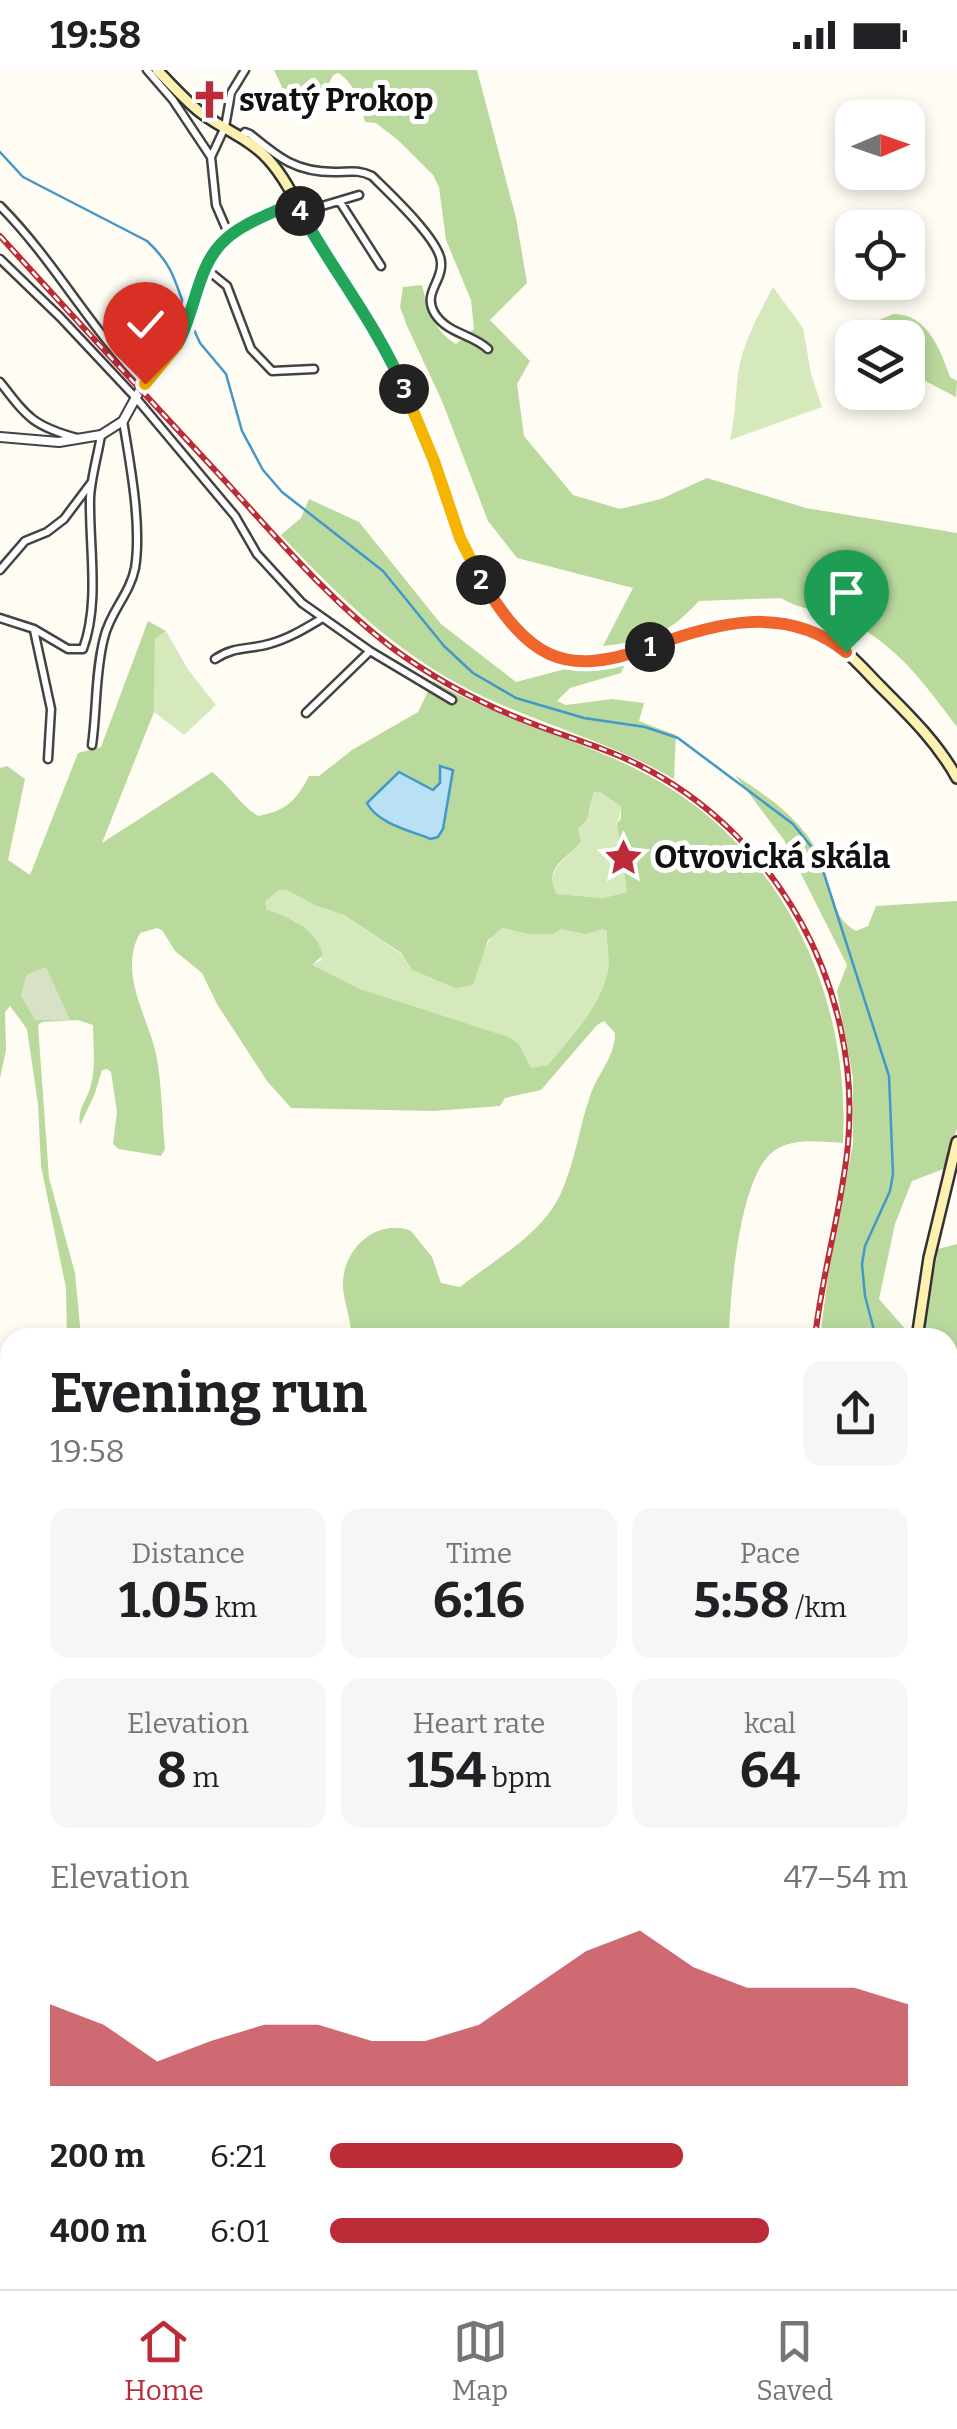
<!DOCTYPE html>
<html lang="en">
<head>
<meta charset="utf-8">
<style>
	:root { --surface:#fff; --page:#f6f6f6; --text:#202124; --muted:#757577; --line:#e0e0e0; --accent:#bc2c38 }
	body { margin:0; font-family:Bitter,serif; background:var(--page); color:var(--text); height:100vh; display:flex; flex-direction:column; font-size:38px; white-space:nowrap }
	* { box-sizing:border-box; margin:0 }
	p { font-size:32px; color:var(--muted) }
	.icon { flex:none; width:55px; height:55px; fill:none; stroke:currentColor; stroke-width:2; stroke-linecap:round; stroke-linejoin:round }
	.map { position:relative; flex:1; overflow:hidden }
	.details { position:absolute; left:0px; top:1258px; width:958px; height:962px; display:flex; flex-direction:column; background:var(--surface); border-radius:30px 30px 0 0; box-shadow:0 5px 15px #0003 }
	.details>* { flex:none }
	.needle { width:65px; rotate:88deg }
	.controls { position:absolute; left:835px; top:30px; display:grid; gap:20px }
	.controls a { display:grid; place-items:center; width:90px; height:90px; border-radius:20px; background:var(--surface); box-shadow:0 5px 15px #0003; font-size:50px }
	.pin { position:absolute; display:grid; place-items:center; width:85px; height:85px; color:#fff; margin:-102px -42px; border-radius:50% 50% 50% 0; rotate:-45deg; box-shadow:0 0 10px #0007 }
	.pin .icon { rotate:45deg }
	.km { position:absolute; width:50px; height:50px; margin:-25px; border-radius:50%; background:#222; color:#fff; font-size:28px; line-height:50px; text-align:center }
	.round { display:grid; place-items:center; flex:none; width:105px; height:105px; border-radius:20px; background:var(--page) }
	.head { display:flex; align-items:center; justify-content:space-between; height:170px; padding:0 50px }
	h1 { font-size:55px; font-weight:700; line-height:75px }
	.metrics { display:grid; grid-template-columns:repeat(3,1fr); gap:15px; height:170px; padding:10px 50px }
	.metrics div { display:grid; align-content:center; border-radius:20px; background:var(--page); text-align:center }
	.metrics b { font-size:50px; font-weight:700 }
	.metrics small { font-size:28px; font-weight:400 }
	.metrics p { font-size:28px }
	.chart { height:280px; padding:20px 50px }
	.chart p { display:flex; justify-content:space-between }
	.chart svg { width:100%; height:180px; margin-top:10px; fill:var(--accent); opacity:.7 }
	ul { padding:0 50px; list-style:none; font-size:32px }
	li { display:grid; grid-template-columns:160px 120px 1fr; align-items:center; height:75px }
	li i { height:25px; border-radius:12px; background:var(--accent) }
	.status { display:flex; justify-content:space-between; align-items:center; height:70px; padding:0 50px; background:var(--surface); direction:ltr }
	.status svg { height:28px; fill:currentColor }
	.tab-bar { display:flex; justify-content:space-around; align-items:center; height:140px; border-top:2px solid var(--line); background:var(--surface); font-size:28px; color:var(--muted) }
	.tab-bar a { display:grid; justify-items:center; gap:5px }
	.tab-bar .current { color:var(--accent) }
	.map>svg:first-child { display:block }
</style>
</head>
<body>
<div class="status"><b>19:58</b><svg viewBox="0 0 49 12"><path d="M0 12V9h3v3zM5 12V6h3v6zM10 12V3h3v9zM15 12V0h3v12zM26 1h20v11H26zM47 4h2v5h-2z"/></svg></div>
<div class="map">
<svg width="957" height="2219" viewBox="0 0 957 2219">
	<rect width="100%" height="100%" fill="#fffcf3"/>
	<path fill="#d5e9bd" d="M773,217L803,258L811,304L822,337L730,370C736,345 735,322 739,298C744,270 760,242 773,217Z
		M166,561L189,601L216,635L184,665L154,642L155,569Z
		M594,722H600L622,736L617,754L627,822L603,828L557,824C543,798 568,789 581,772L578,759L590,740Z
		M279,820H287L314,835L344,845L401,884L412,900L455,918L483,884L492,864L502,858C531,865 535,860 561,859C580,859 584,865 603,859L607,861C606,874 610,889 608,901C602,937 570,968 548,995L531,999L519,974L360,919L311,895L322,890L297,852L267,840L265,832Z"/>
	<path fill="#bad99d" fill-rule="evenodd" d="M274,0H477L516,148L527,213L490,250L530,291L517,314L524,366L573,425L620,439L661,429L707,408L806,438L957,463V657C924,613 898,576 847,550C826,540 801,541 781,528L699,531C666,566 650,570 603,576L633,518L517,488L488,451L442,331L407,256L400,237L403,217L422,215C428,239 433,260 456,274L474,259L471,230L446,170L439,117L433,105L399,71L376,53L365,52C361,34 354,12 338,3L333,5L322,29L304,35L287,28Z
		M893,244C927,243 941,281 950,307L957,311L956,327L908,302V268L878,267L872,253Z
		M309,429L359,452L441,554L516,612L573,597L625,594L621,603L570,618L557,631L566,635L612,629L644,633L639,651L676,665L674,709C610,671 537,654 470,620C395,582 338,526 281,465L301,448Z
		M148,551L166,561L155,569L154,642L102,773L212,702C229,715 240,735 258,746C286,741 296,731 309,706H319L352,680L418,642L433,611C497,648 568,666 634,698C777,768 851,918 843,1073C821,1072 793,1067 774,1081C739,1105 730,1226 729,1267H351C352,1248 342,1230 343,1211C345,1177 378,1148 411,1161L432,1187L441,1213L460,1217C494,1190 543,1164 561,1123C575,1092 579,1058 590,1026C598,1003 615,987 615,963L604,951L597,955L541,1020L505,1028L500,1036L433,1041L291,1038L267,1011L217,934L202,903L175,881L162,860L157,858L140,863C118,903 147,944 156,984C162,1015 162,1048 165,1079L161,1086L119,1079L113,1074L117,1042L111,1002L107,999L102,1000L94,1026L80,1055C77,1038 87,1031 91,1015C96,996 93,974 93,955L78,950L42,952L38,955L49,1108L75,1203L81,1267H67L66,1218L41,1096L38,1034L27,959L10,936L5,942L6,980L0,1008V698L7,696L25,709L8,790L30,805L78,683L101,677ZM594,722H600L621,736V748L617,754L627,822L603,828L557,824C542,796 568,789 581,772L578,759L587,749ZM279,820H287L314,835L344,845L401,883L412,900L455,918L473,915L488,870L502,858L529,864H553L561,859L586,864L603,859L607,861C606,874 610,889 608,901C601,937 570,968 548,995L531,998L519,974L508,967L360,919L312,895L323,885C316,859 292,848 267,840L265,832Z
		M735,705C758,720 784,737 802,759C810,768 819,782 822,793C831,817 831,848 856,861L868,856L876,836L957,831V1058L946,1098L912,1111L895,1154L879,1229L907,1261V1267H820L828,1206L853,1074V1008L837,921L847,895L784,770Z
		M957,1174V1434L948,1410V1268L923,1267L938,1179Z
		M948,1506L957,1545V1801L948,1787Z
		M948,1805L957,1819V2207L953,2219H749V2210H948Z
		M0,1967L10,1973V2074L0,2081Z
		M191,2210H359L362,2219H178Z
		M535,2210H672V2219H534Z"/>
	<path fill="#d9e1c4" d="M46,897L70,950H35L21,926L26,905Z"/>
	<path fill="#b9e0f4" stroke="#4398c9" stroke-width="2.5" d="M440,696L453,700L443,759L438,767L431,769C411,761 378,754 367,733L399,702L433,720L440,713Z"/>
	<g fill="none" stroke-linecap="round" stroke-linejoin="round">
		<path stroke="#4398c9" stroke-width="2.5" d="M0,82L23,107L147,171C173,195 175,211 187,244
			M190,251L200,273L226,304L242,361L263,400L282,422L383,501L444,576L473,603L516,628L584,648L645,657L678,668L793,754L818,785L889,1006L893,1104L890,1121L865,1176L862,1194L865,1226L876,1268
			M948,1597L957,1613
			M948,1812L957,1824
			M93,2219L98,2210"/>
		<defs>
			<path id="minor" d="M147,0L173,30L211,87L216,135L229,165
				M241,66L245,62L250,64C278,87 295,102 334,102C349,102 358,99 372,106C389,123 440,170 441,192C443,212 422,223 435,244C448,264 472,264 488,279
				M211,87L225,57L231,23L245,0
				M340,132L381,196
				M0,136C54,190 90,259 145,314
				M302,142L359,125
				M0,189L60,247L136,328L235,446L257,484L302,533L370,581L452,630
				M205,198L227,216L251,279L272,301L314,299
				M0,312C27,347 33,356 77,368
				M0,500L25,471L47,462L64,449L91,413
				M0,548L34,559L68,579H83C100,532 89,477 90,428C91,407 98,385 101,365
				M34,560L51,639L48,689
				M215,589C234,576 248,580 269,574C288,569 304,559 321,549
				M306,643L370,581
				M92,675C97,640 95,603 104,568C110,542 130,524 135,498C142,456 130,393 123,351"/>
			<path id="tertiary" d="M0,367L59,372L101,365L123,351L140,320L182,266L205,198L217,178L229,165L295,132"/>
			<path id="secondary" d="M157,0C171,14 185,30 200,42C222,59 249,68 268,89C290,113 302,146 318,173C339,211 366,243 387,281C434,367 456,516 532,576C584,618 666,564 720,554C759,546 803,552 836,574C852,585 866,602 880,616C909,645 937,672 957,708
				M917,1268L929,1188L957,1072
				M948,1427L957,1452"/>
		</defs>
		<use href="#minor" stroke="#434343" stroke-width="11"/>
		<use href="#tertiary" stroke="#434343" stroke-width="12"/>
		<use href="#secondary" stroke="#323232" stroke-width="14"/>
		<use href="#minor" stroke="#fff" stroke-width="6"/>
		<use href="#tertiary" stroke="#fff" stroke-width="8"/>
		<use href="#secondary" stroke="#fcf1b1" stroke-width="9"/>
		<defs>
			<path id="rail" d="M0,166C75,249 150,330 226,412C278,469 329,530 391,577C434,609 481,634 531,653C566,667 603,677 637,694C777,763 862,917 848,1074C842,1139 822,1202 815,1268
				M948,1796L957,1810"/>
		</defs>
		<use href="#rail" stroke="#bc2c38" stroke-width="6"/>
		<use href="#rail" stroke="#fff" stroke-width="2.5" stroke-dasharray="8" stroke-linecap="butt"/>
	</g>
	<g fill="none" stroke-linecap="round" stroke-linejoin="round">
		<defs>
			<path id="split-1" d="M650,577C714,553 786,533 846,582"/>
			<path id="split-2" d="M481,510C528,585 560,610 650,577"/>
			<path id="split-3" d="M404,319L434,391L460,468L481,510"/>
			<path id="split-4" d="M300,141C333,201 377,255 404,319"/>
			<path id="split-5" d="M177,275C196,242 196,195 226,169C243,153 273,143 295,132L300,141"/>
			<path id="split-6" d="M145,314L177,275"/>
		</defs>
		<use href="#split-1" stroke="#fff" stroke-width="20"/>
		<use href="#split-2" stroke="#fff" stroke-width="20"/>
		<use href="#split-3" stroke="#fff" stroke-width="20"/>
		<use href="#split-4" stroke="#fff" stroke-width="20"/>
		<use href="#split-5" stroke="#fff" stroke-width="20"/>
		<use href="#split-6" stroke="#fff" stroke-width="20"/>
		<use href="#split-1" stroke="#f0652b" stroke-width="12"/>
		<use href="#split-2" stroke="#f0652b" stroke-width="12"/>
		<use href="#split-3" stroke="#f5b400" stroke-width="12"/>
		<use href="#split-4" stroke="#22a559" stroke-width="12"/>
		<use href="#split-5" stroke="#22a559" stroke-width="12"/>
		<use href="#split-6" stroke="#f5b400" stroke-width="12"/>
	</g>
	<defs>
		<symbol id="church-bare" viewBox="-9 -9 18 18"><path d="M-1.2-6h2.4v3.5h3.3v2.4h-3.3V6h-2.4V-.1h-3.3v-2.4h3.3Z" fill="#bc2c38" stroke="#fff" stroke-width="2.5" paint-order="stroke"/></symbol>
		<symbol id="sight-bare" viewBox="-9 -9 18 18"><path d="M0-6L1.8-2.2L6-1.7L2.9 1.2L3.7 5.4L0 3.3L-3.7 5.4L-2.9 1.2L-6-1.7L-1.8-2.2Z" fill="#bc2c38" stroke="#fff" stroke-width="2.5" paint-order="stroke"/></symbol>
	</defs>
	<g fill-rule="evenodd">
		<use href="#church-bare" x="182" y="2" width="55" height="55"/>
		<use href="#sight-bare" x="596" y="760" width="55" height="55"/>
	</g>
	<g text-anchor="middle" stroke-width="10" stroke-linejoin="round" paint-order="stroke">
		<g font-size="32" font-weight="bold" fill="#101010" stroke="#fff" text-anchor="start">
			<text x="239" y="41">svatý Prokop</text>
			<text x="654" y="798">Otvovická skála</text>
		</g>
	</g>
</svg>
<div class="controls">
<a><svg class="needle" viewBox="-14 -14 28 28"><path d="M0-13l5 13h-10z" fill="#e53935"/><path d="M0 13l5-13h-10z" fill="#757577"/></svg></a>
<a><svg class="icon" aria-label="locate" viewBox="0 0 24 24"><circle cx="12" cy="12" r="6"/><path d="M12 2v4M12 18v4M2 12h4M18 12h4"/></svg></a>
<a><svg class="icon" aria-label="layers" viewBox="0 0 24 24"><path d="M12 4l9 5-9 5-9-5zM3 14l9 5 9-5"/></svg></a>
</div>
<div class="pin" style="left:846px;top:582px;background:#1e9e55"><svg class="icon" aria-label="arrive" viewBox="0 0 24 24"><path d="M6 21V4h12l-3 4 3 4H6"/></svg></div>
<div class="pin" style="left:145px;top:314px;background:#d93025"><svg class="icon" aria-label="check" viewBox="0 0 24 24"><path d="M5 12l5 5 9-10"/></svg></div>
<b class="km" style="left:650px;top:577px">1</b>
<b class="km" style="left:481px;top:510px">2</b>
<b class="km" style="left:404px;top:319px">3</b>
<b class="km" style="left:300px;top:141px">4</b>
<section class="details">
<div class="head"><div><h1>Evening run</h1><p>19:58</p></div><a class="round"><svg class="icon" aria-label="share" viewBox="0 0 24 24"><path d="M12 15V3M7 8l5-5 5 5M5 13v7h14v-7"/></svg></a></div>
<div class="metrics">
<div><p>Distance</p><b>1.05<small> km</small></b></div>
<div><p>Time</p><b>6:16</b></div>
<div><p>Pace</p><b>5:58<small> /km</small></b></div>
</div>
<div class="metrics">
<div><p>Elevation</p><b>8<small> m</small></b></div>
<div><p>Heart rate</p><b>154<small> bpm</small></b></div>
<div><p>kcal</p><b>64</b></div>
</div>
<div class="chart"><p><span>Elevation</span>47–54 m</p>
<svg viewBox="0 0 160 44" preserveAspectRatio="none"><path d="M0 44V24L10 29L20 38L30 33L40 29L50 29L60 33L70 33L80 29L90 20L100 11L110 6L120 15L130 20L140 20L150 20L160 24V44z"/></svg>
</div>
<ul>
<li><b>200 m</b>6:21<i style="width:61%"></i></li>
<li><b>400 m</b>6:01<i style="width:76%"></i></li>
</ul>
</section>
</div>
<nav class="tab-bar">
<a class="current"><svg class="icon" aria-label="home" viewBox="0 0 24 24"><path d="M3 11l9-7 9 7M6 9v11h12V9"/></svg>Home</a>
<a><svg class="icon" aria-label="map" viewBox="0 0 24 24"><path d="M3 6l6-2 6 2 6-2v14l-6 2-6-2-6 2zM9 4v14M15 6v14"/></svg>Map</a>
<a><svg class="icon" aria-label="saved" viewBox="0 0 24 24"><path d="M7 4h10v16l-5-4-5 4z"/></svg>Saved</a>
</nav>
</body>
</html>
